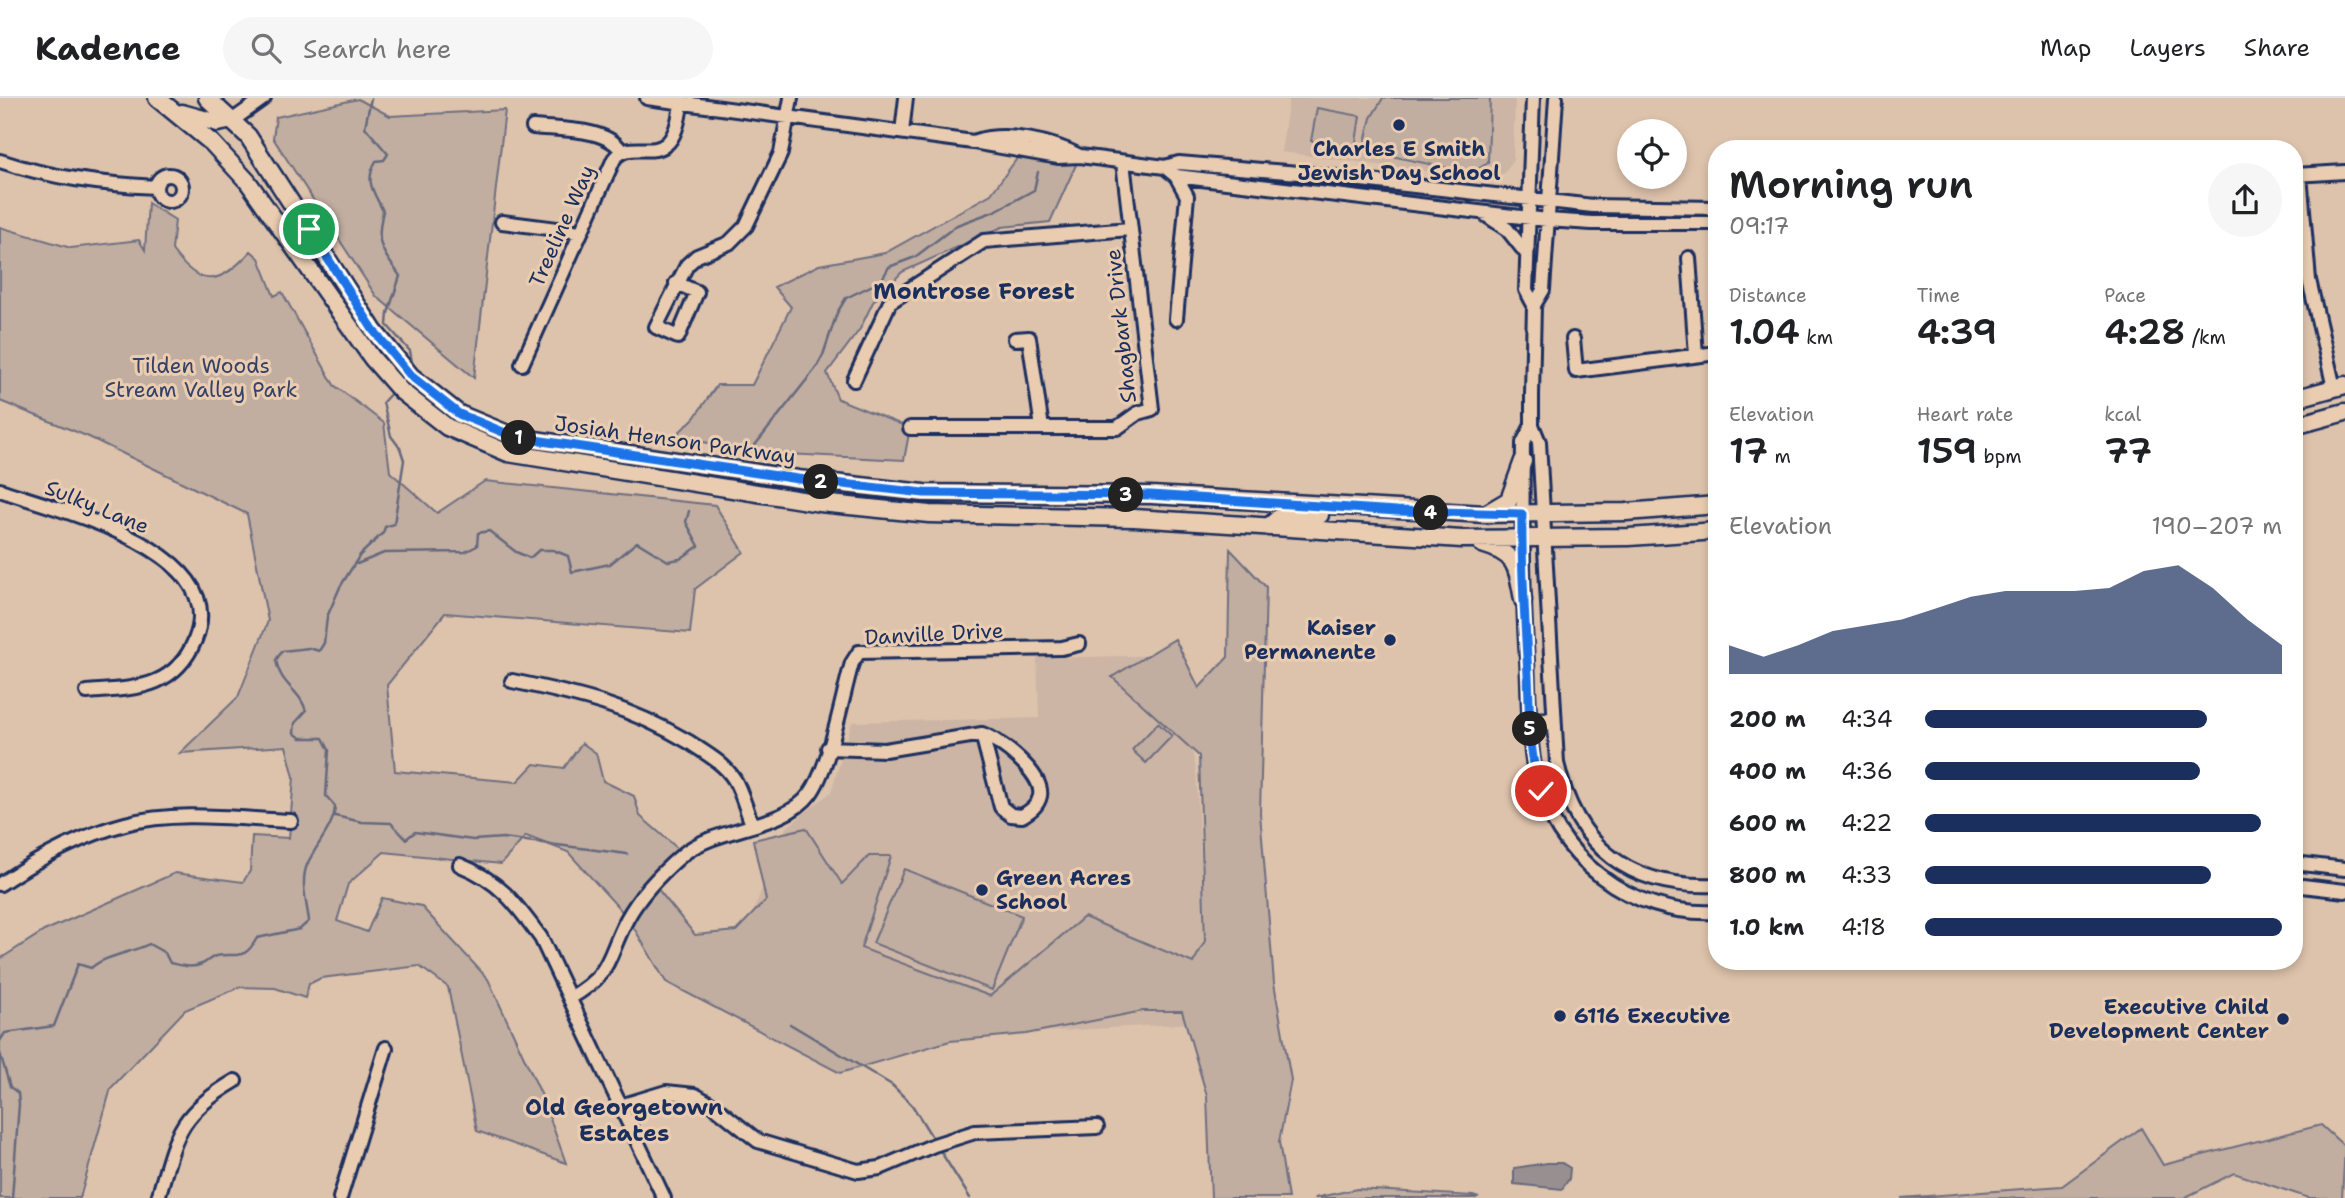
<!DOCTYPE html>
<html lang="en">
<head>
<meta charset="utf-8">
<style>
	:root { --surface:#fff; --page:#f6f6f6; --text:#202124; --muted:#757577; --line:#e0e0e0; --accent:#1b2f5e }
	body { margin:0; font-family:"Shantell Sans",sans-serif; background:var(--page); color:var(--text); height:100vh; display:flex; flex-direction:column; font-size:26px; white-space:nowrap }
	* { box-sizing:border-box; margin:0 }
	p { font-size:23px; color:var(--muted) }
	.icon { flex:none; width:38px; height:38px; fill:none; stroke:currentColor; stroke-width:2; stroke-linecap:round; stroke-linejoin:round }
	.map { position:relative; flex:1; overflow:hidden }
	.sheet { position:absolute; left:1708px; top:42px; width:595px; height:830px; display:flex; flex-direction:column; background:var(--surface); border-radius:28px; box-shadow:0 4px 10px #0003 }
	.sheet>* { flex:none }
	.fabs { position:absolute; left:1617px; top:21px; display:grid; gap:14px }
	.fabs a { display:grid; place-items:center; width:70px; height:70px; border-radius:50%; background:var(--surface); box-shadow:0 4px 10px #0003; font-size:35px }
	.pin { position:absolute; display:grid; place-items:center; width:60px; height:60px; color:#fff; margin:-30px; border:4px solid #fff; border-radius:50%; box-shadow:0 2px 7px #0007 }
	.km { position:absolute; width:35px; height:35px; margin:-18px; border-radius:50%; background:#222; color:#fff; font-size:19px; line-height:35px; text-align:center }
	.round { display:grid; place-items:center; flex:none; width:74px; height:74px; border-radius:37px; background:var(--page) }
	.summary { display:flex; align-items:center; justify-content:space-between; height:119px; padding:0 21px }
	h1 { font-size:38px; font-weight:600; line-height:52px }
	.stats { display:grid; grid-template-columns:repeat(3,1fr); gap:10px; height:119px; padding:7px 21px }
	.stats div { display:grid; align-content:center }
	.stats b { font-size:35px; font-weight:600 }
	.stats small { font-size:19px; font-weight:400 }
	.stats p { font-size:19px }
	.chart { height:196px; padding:14px 21px }
	.chart p { display:flex; justify-content:space-between }
	.chart svg { width:100%; height:126px; margin-top:7px; fill:var(--accent); opacity:.7 }
	ul { padding:0 21px; list-style:none; font-size:23px }
	li { display:grid; grid-template-columns:112px 84px 1fr; align-items:center; height:52px }
	li i { height:18px; border-radius:9px; background:var(--accent) }
	header { display:flex; align-items:center; gap:42px; box-sizing:border-box; height:98px; padding:0 35px; background:var(--surface); border-bottom:2px solid var(--line) }
	header strong { font-size:33px }
	nav { display:flex; gap:38px; margin-inline-start:auto; font-size:24px }
	.search { width:490px; height:63px; background:var(--page); display:flex; align-items:center; gap:18px; box-sizing:border-box; padding:0 24px; border-radius:38px; color:var(--muted); font-size:26px }
	.map>svg:first-child { display:block }
</style>
</head>
<body>
<header>
<strong>Kadence</strong>
<div class="search"><svg class="icon" aria-label="search" viewBox="0 0 24 24"><circle cx="10" cy="10" r="6"/><path d="M15 15l6 6"/></svg>Search here</div>
<nav><a>Map</a><a>Layers</a><a>Share</a></nav>
</header>
<div class="map">
<svg width="2345" height="1100" viewBox="0 0 2345 1100">
	<rect width="100%" height="100%" fill="#dec3ac"/>
	<filter id="ink" filterUnits="userSpaceOnUse"><feTurbulence type="fractalNoise" baseFrequency=".0143" numOctaves="2"/><feDisplacementMap in="SourceGraphic" scale="14" xChannelSelector="R" yChannelSelector="G"/><feConvolveMatrix kernelMatrix="1 2 1 2 8 2 1 2 1" color-interpolation-filters="sRGB"/></filter>
	<g filter="url(#ink)">
		<path fill="#ccb5a5" d="M1289,0H1515L1513,62L1505,75L1483,81L1281,54Z
			M1173,557L1196,672L1210,924L826,947L737,854L786,730L831,694L852,624L1039,620L1037,560Z"/>
		<path fill="#c1aea1" stroke="#6e6e80" stroke-width="2" d="M1383,0H1490L1488,65L1471,75L1363,52L1371,20Z
			M358,1L390,18L505,12L474,280L376,198L273,40L276,19Z
			M1317,10L1360,18L1355,51L1311,43Z
			M1021,55L1080,58L1050,124L1002,129L902,174L873,204L860,231L827,275L838,301L910,330L904,362L767,355L674,339L694,320L717,287H752L791,209L774,189L819,167L885,155L991,96Z
			M148,105L175,122L172,152C201,192 220,187 251,153L259,160L274,198L282,194L334,287L384,325L390,374L437,415L485,383L715,407L744,454L695,491L690,535L445,515L387,587L395,673L517,684L534,666L564,670L582,645L596,655L603,683L634,698L640,718L684,756L653,785L695,837L736,833L766,802L753,742L806,730L842,786L869,758H891L861,850L990,898L1084,819L1193,865L1205,843L1199,658L1112,579L1175,541L1199,590L1228,559L1230,451L1266,489L1260,715L1274,885L1291,982L1279,1044L1288,1100H1211L1207,998L1182,913H1143L1026,936L950,943L840,975L666,884L628,820L568,754L526,738L501,766L384,754L348,786L337,823L367,834L382,800L421,808L488,881L541,996L566,1065L477,1033L448,889L419,868L321,880L309,886L305,900L275,890L240,889L185,912L111,990L80,1100H0V861L44,833L175,775L243,784L250,773L252,738L289,740L294,679L286,648L180,655L238,599L268,523L247,416L89,339L0,303V129L71,150L139,142L145,152Z
			M1158,625L1172,638L1146,665L1132,652Z
			M904,771L1022,818L992,892L873,845Z
			M2321,1027L2345,1049L2342,1100H2309L2234,1075L2184,1100H1901L2062,1088L2141,1030L2163,1067Z
			M1357,1091L1473,1098L1479,1100H1314Z"/>
		<path fill="#988f91" stroke="#66697d" stroke-width="2" d="M1547,1065H1562L1570,1070L1569,1081L1562,1091L1514,1086V1070Z"/>
		<g fill="none" stroke-linecap="round" stroke-linejoin="round">
			<path stroke="#66697d" stroke-width="2.5" d="M371,0L365,29L388,56L384,62L376,63C364,84 374,94 383,113C375,147 381,151 400,178L388,215L387,227L410,253L413,270
				M748,356L816,270L823,257L837,215L846,200L881,183L889,169L915,159L957,127L995,113L1034,92L1038,74
				M357,466L384,455L465,454L477,448L478,435L489,433L516,454L530,460L539,452H553L568,458L572,474L610,466L637,444L668,463L680,461L699,448L686,424L689,413
				M335,718L362,724L391,725L406,741L415,734L473,742L503,740L627,756
				M790,926L892,987L912,1007L932,1039
				M0,943L5,935L54,928L78,866L91,870C106,857 131,855 149,846L165,855L170,865C180,867 191,871 202,866C207,864 211,859 216,858C237,854 243,865 257,840L300,831L309,823C307,806 300,784 307,767C314,749 335,728 335,708L326,698L329,652L323,640H301L294,635L295,625L306,613C299,590 281,589 276,562L282,553L309,550L319,553L324,545L327,519L340,489L360,457L383,435L385,429L394,426L404,362L400,350L391,338L383,304L393,293
				M0,955L10,989L18,995L19,1006L12,1100
				M941,1054L970,1100"/>
			<defs>
				<path id="minor" d="M647,0L973,44L1058,59L1080,58L1165,69L1179,65L1299,75L1593,108L1717,110
					M1533,0L1526,192L1534,207
					M1556,0L1543,192L1534,207L1532,297V327L1539,344L1557,665C1576,750 1631,791 1717,787
					M233,22L264,0
					M533,29C558,32 608,29 622,54
					M902,34L906,0
					M976,43C1007,33 1053,44 1080,58
					M0,63C51,80 102,86 156,89
					M1165,69L1176,78L1547,122L1592,125H1717
					M156 90a13 13 0 1 1 26 0a13 13 0 1 1-26 0Z
					M2295,77L2345,74
					M2300,77L2309,182L2334,290
					M1176,78L1187,98L1176,221
					M1486,117L1507,131L1526,155
					M502,124L580,134
					M1689,160L1696,257
					M676,185L697,194L678,239L656,229L687,167L697,158L729,145L746,128L781,55L791,0
					M1015,241L1029,240L1042,330
					M1573,241L1576,273L1717,255
					M522,266L614,61C635,34 673,81 681,5
					M854,282L890,204L984,143L1130,131
					M1532,327L1523,345C1522,417 1522,490 1527,563C1529,599 1528,638 1535,674C1554,760 1630,819 1717,814
					M910,330H1117L1138,315L1152,311L1123,64
					M0,392C57,412 232,452 195,542C174,592 134,590 87,594
					M512,583C580,597 628,608 689,644C705,655 723,664 734,681C742,694 746,712 752,726
					M1530,622L1553,621L1531,635
					M828,650L885,652L982,636C1000,642 1044,676 1040,698C1038,708 1030,713 1022,718L1011,717L1001,709L982,636
					M2294,765L2345,771
					M460,767C500,783 516,806 541,840L664,1100
					M0,786C39,760 79,738 125,726C178,712 238,721 291,723
					M2294,787L2345,793
					M570,900C613,875 606,861 627,821C640,797 661,775 682,757C717,728 784,731 810,696C830,669 842,599 852,565L859,554L1062,550L1079,546
					M620,1008L666,994L695,997L714,1008L758,1043L858,1073L880,1070L934,1047L975,1034L1097,1029
					M158,1100C176,1038 177,1017 235,983
					M340,1100L386,950"/>
				<path id="major" d="M157,0L212,45L248,84L372,260L401,293L447,329L508,355L820,405L929,416L1134,420L1462,441L1629,439L1717,433
					M207,0L248,38L374,233L411,278L459,316L515,339L798,381L924,395L1151,397L1485,416L1626,414L1717,407
					M182,15L218,25L233,22
					M2294,301L2345,287
					M2294,328L2345,314
					M1487,415L1509,402L1523,363
					M1268,429L1281,418L1320,417
					M1482,446C1517,456 1517,468 1523,502"/>
			</defs>
			<use href="#minor" stroke="#1b2f5e" stroke-width="18"/>
			<use href="#major" stroke="#1b2f5e" stroke-width="21"/>
			<use href="#minor" stroke="#eacdb1" stroke-width="12"/>
			<use href="#major" stroke="#eacdb1" stroke-width="16"/>
		</g>
	</g>
	<g fill="none" stroke-linecap="round" stroke-linejoin="round" filter="url(#ink)">
		<defs>
			<path id="route" d="M309,131L374,233L411,278L459,316L515,339L798,381L924,395L1151,397L1397,413L1522,416C1521,470 1525,523 1528,577C1530,615 1528,657 1541,693"/>
		</defs>
		<use href="#route" stroke="#fff" stroke-width="14"/>
		<use href="#route" stroke="#1a73e8" stroke-width="9"/>
	</g>
	<g fill="#1b2f5e" stroke="#eacdb1" stroke-width="2.5">
		<circle cx="1399" cy="27" r="7"/>
		<circle cx="1390" cy="542" r="7"/>
		<circle cx="982" cy="792" r="7"/>
		<circle cx="1560" cy="918" r="7"/>
		<circle cx="2283" cy="921" r="7"/>
	</g>
	<g text-anchor="middle" stroke-width="6" stroke-linejoin="round" paint-order="stroke">
		<g font-size="21" font-weight="bold" fill="#1b2f5e" stroke="#eacdb1" text-anchor="end">
			<text x="1399" y="58" text-anchor="middle">Charles E Smith<tspan x="1399" dy="24">Jewish Day School</tspan></text>
			<text x="1376" y="537">Kaiser<tspan x="1376" dy="24">Permanente</tspan></text>
			<text x="996" y="787" text-anchor="start">Green Acres<tspan x="996" dy="24">School</tspan></text>
			<text x="2269" y="916">Executive Child<tspan x="2269" dy="24">Development Center</tspan></text>
			<text x="1574" y="925" text-anchor="start">6116 Executive</text>
		</g>
		<g font-size="21" fill="#1b2f5e" stroke="#eacdb1">
			<text transform="translate(562 128) rotate(-66)" y="7">Treeline Way</text>
			<text transform="translate(1121 228) rotate(-96)" y="7">Shagbark Drive</text>
			<text transform="translate(675 342) rotate(8)" y="7">Josiah Henson Parkway</text>
			<text transform="translate(97 409) rotate(22)" y="7">Sulky Lane</text>
			<text transform="translate(934 536) rotate(-3)" y="7">Danville Drive</text>
		</g>
		<g font-size="21" fill="#344268" stroke="#eacdb1">
			<text x="201" y="275">Tilden Woods<tspan x="201" dy="24">Stream Valley Park</tspan></text>
		</g>
		<g font-size="23" font-weight="bold" fill="#1b2f5e" stroke="#eacdb1">
			<text x="974" y="201">Montrose Forest</text>
			<text x="624" y="1017">Old Georgetown<tspan x="624" dy="26">Estates</tspan></text>
		</g>
	</g>
</svg>
<div class="fabs">
<a><svg class="icon" aria-label="locate" viewBox="0 0 24 24"><circle cx="12" cy="12" r="6"/><path d="M12 2v4M12 18v4M2 12h4M18 12h4"/></svg></a>
</div>
<div class="pin" style="left:309px;top:131px;background:#1e9e55"><svg class="icon" aria-label="arrive" viewBox="0 0 24 24"><path d="M6 21V4h12l-3 4 3 4H6"/></svg></div>
<div class="pin" style="left:1541px;top:693px;background:#d93025"><svg class="icon" aria-label="check" viewBox="0 0 24 24"><path d="M5 12l5 5 9-10"/></svg></div>
<b class="km" style="left:519px;top:340px">1</b>
<b class="km" style="left:821px;top:384px">2</b>
<b class="km" style="left:1126px;top:397px">3</b>
<b class="km" style="left:1431px;top:415px">4</b>
<b class="km" style="left:1530px;top:631px">5</b>
<section class="sheet">
<div class="summary"><div><h1>Morning run</h1><p>09:17</p></div><a class="round"><svg class="icon" aria-label="share" viewBox="0 0 24 24"><path d="M12 15V3M7 8l5-5 5 5M5 13v7h14v-7"/></svg></a></div>
<div class="stats">
<div><p>Distance</p><b>1.04<small> km</small></b></div>
<div><p>Time</p><b>4:39</b></div>
<div><p>Pace</p><b>4:28<small> /km</small></b></div>
</div>
<div class="stats">
<div><p>Elevation</p><b>17<small> m</small></b></div>
<div><p>Heart rate</p><b>159<small> bpm</small></b></div>
<div><p>kcal</p><b>77</b></div>
</div>
<div class="chart"><p><span>Elevation</span>190–207 m</p>
<svg viewBox="0 0 160 44" preserveAspectRatio="none"><path d="M0 44V34L10 38L20 34L30 29L40 27L50 25L60 21L70 17L80 15L90 15L100 15L110 14L120 8L130 6L140 14L150 25L160 34V44z"/></svg>
</div>
<ul>
<li><b>200 m</b>4:34<i style="width:79%"></i></li>
<li><b>400 m</b>4:36<i style="width:77%"></i></li>
<li><b>600 m</b>4:22<i style="width:94%"></i></li>
<li><b>800 m</b>4:33<i style="width:80%"></i></li>
<li><b>1.0 km</b>4:18<i style="width:100%"></i></li>
</ul>
</section>
</div>
</body>
</html>
